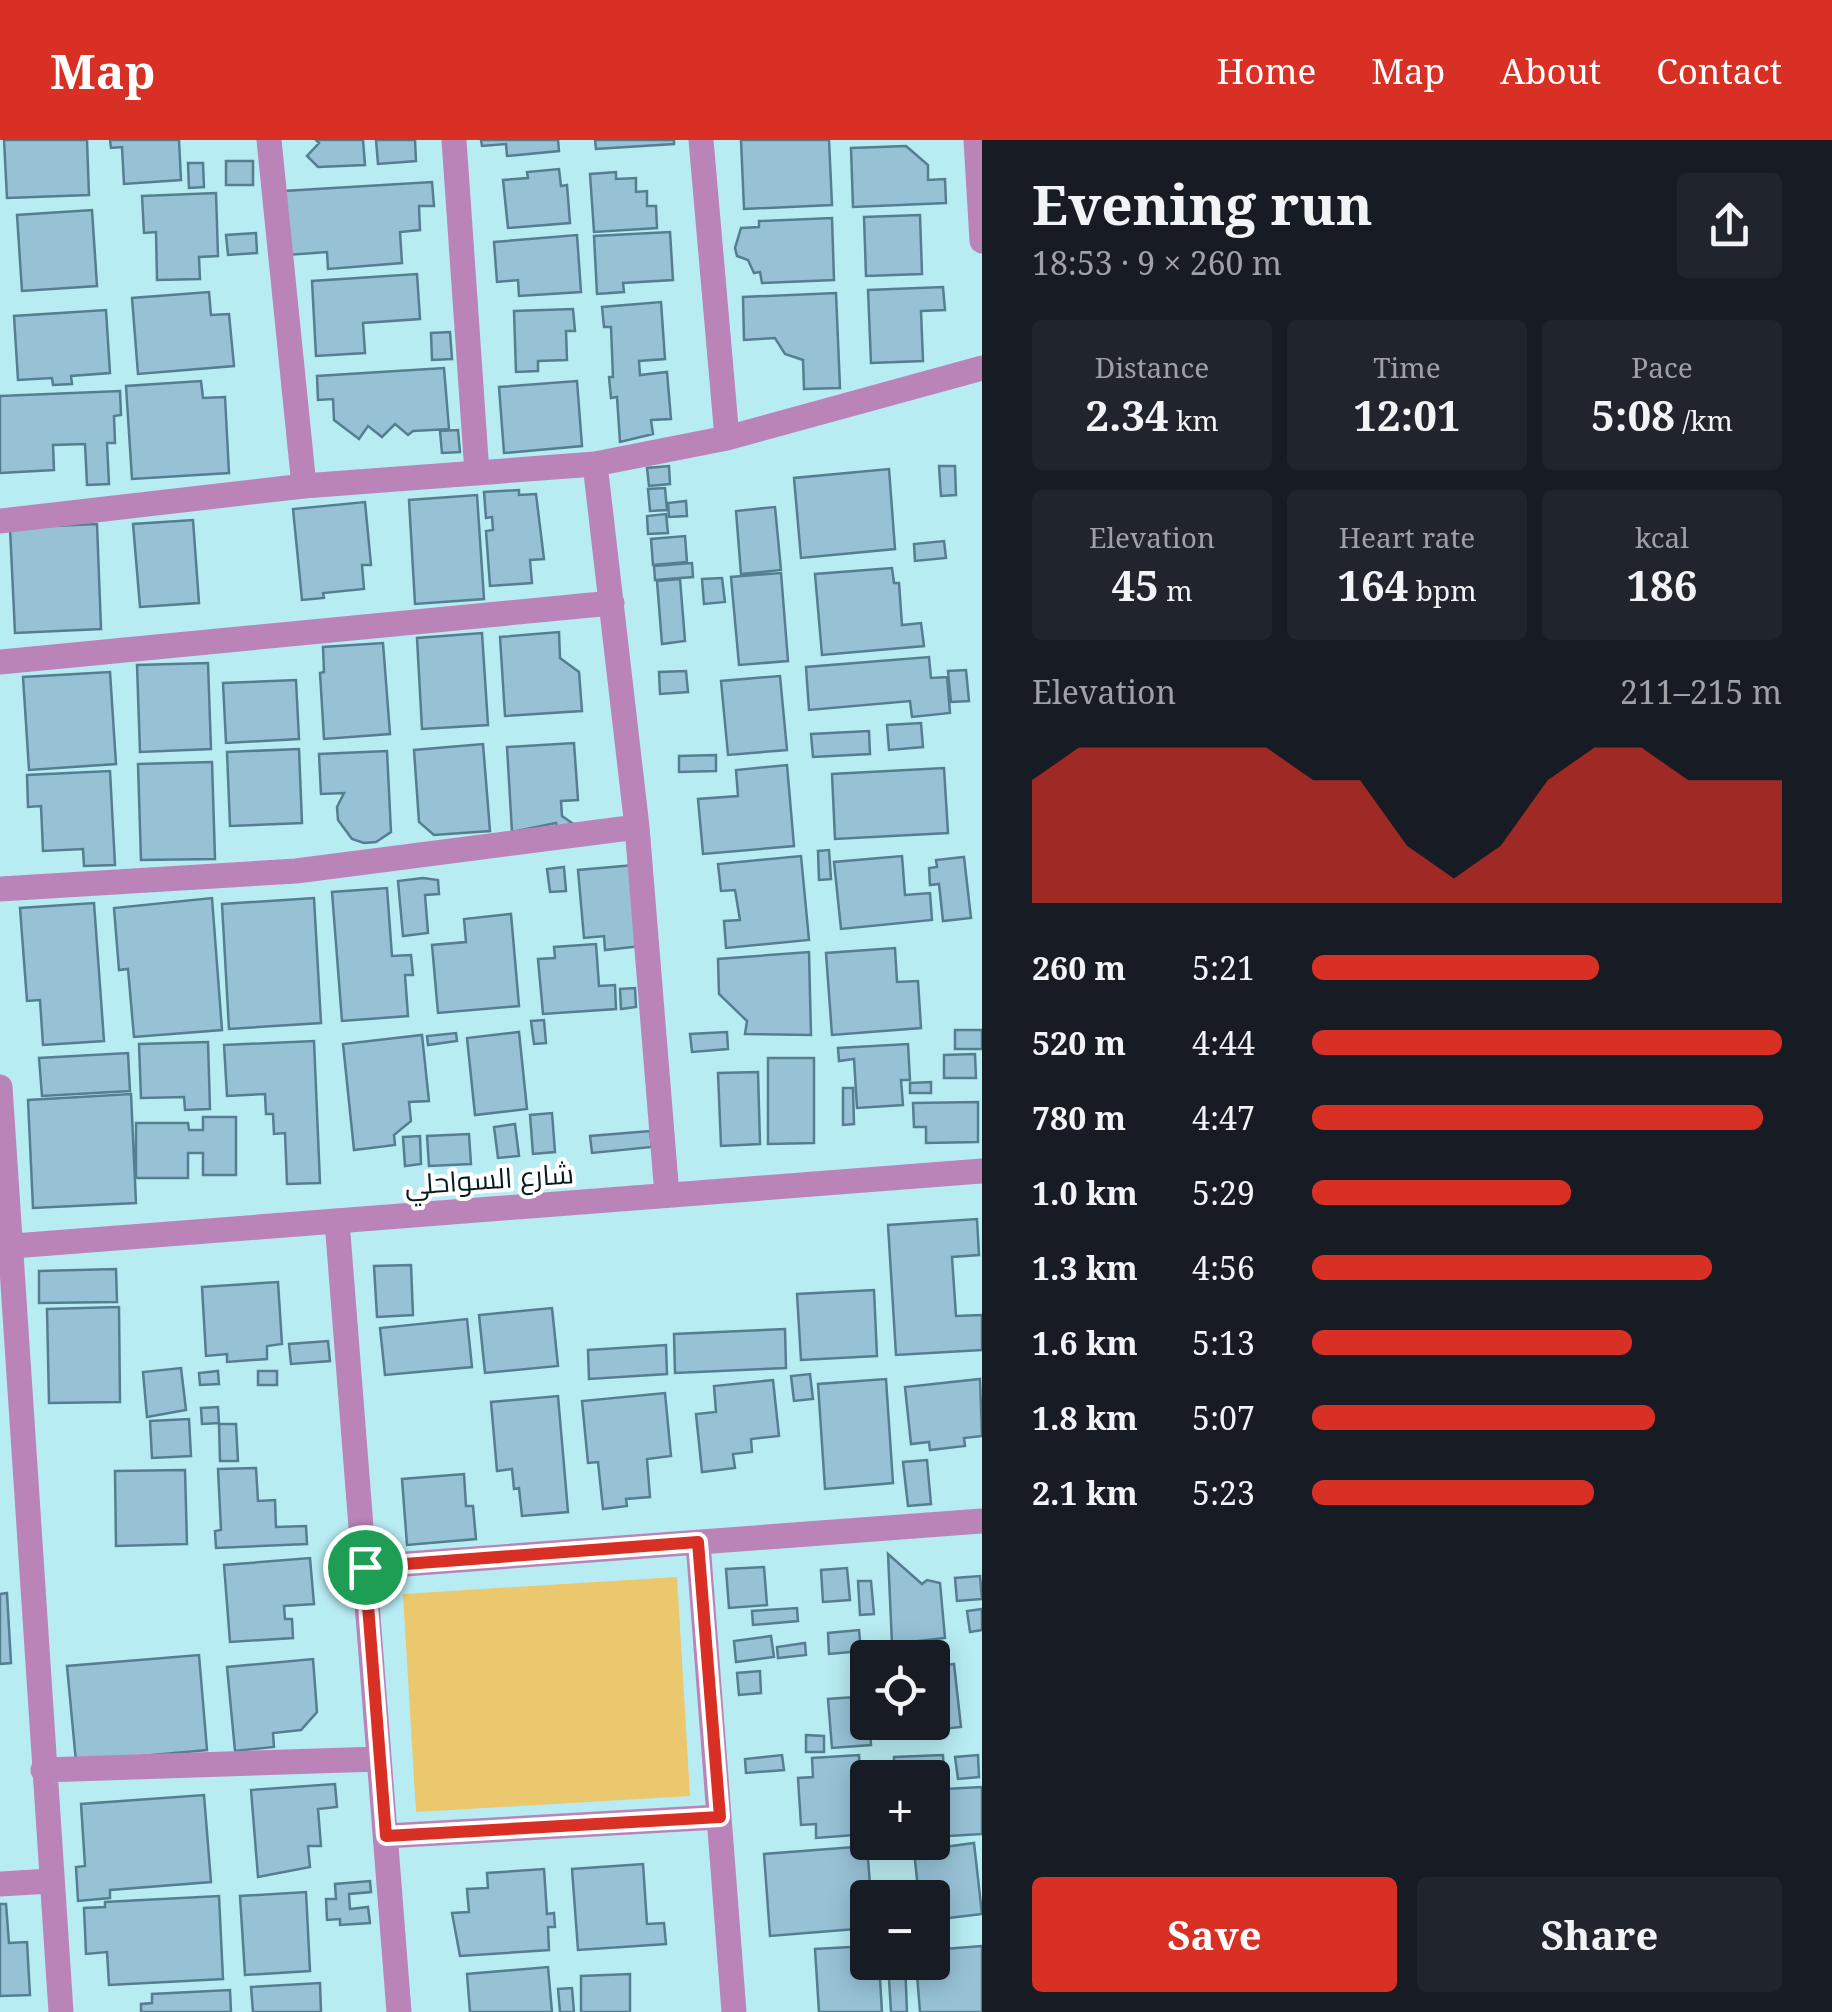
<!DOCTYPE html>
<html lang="en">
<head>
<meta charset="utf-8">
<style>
	:root { --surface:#171b24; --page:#20242c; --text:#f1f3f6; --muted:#9ea1a6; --accent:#d93025 }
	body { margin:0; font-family:"Noto Serif",Cairo,serif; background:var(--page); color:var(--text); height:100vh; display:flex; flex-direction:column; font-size:38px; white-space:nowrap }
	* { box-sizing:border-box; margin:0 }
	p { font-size:32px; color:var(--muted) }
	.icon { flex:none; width:55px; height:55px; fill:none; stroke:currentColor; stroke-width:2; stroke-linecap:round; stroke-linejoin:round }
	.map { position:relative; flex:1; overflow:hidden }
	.details { display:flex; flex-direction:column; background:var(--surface); width:850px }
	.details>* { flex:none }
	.tools { position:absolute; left:850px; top:1500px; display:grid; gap:20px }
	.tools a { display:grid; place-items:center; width:100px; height:100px; border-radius:10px; background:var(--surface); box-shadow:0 5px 25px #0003; font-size:50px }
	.pin { position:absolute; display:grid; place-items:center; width:85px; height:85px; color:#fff; margin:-42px; border:5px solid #fff; border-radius:50%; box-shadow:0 2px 10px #0007 }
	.round { display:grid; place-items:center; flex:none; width:105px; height:105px; border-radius:10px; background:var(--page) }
	.headline { display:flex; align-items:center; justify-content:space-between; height:170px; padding:0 50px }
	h1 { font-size:55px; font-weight:700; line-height:75px }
	.metrics { display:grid; grid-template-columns:repeat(3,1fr); gap:15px; height:170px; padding:10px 50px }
	.metrics div { display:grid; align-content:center; border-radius:10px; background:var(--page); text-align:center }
	.metrics b { font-size:42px; font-weight:700 }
	.metrics small { font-size:28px; font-weight:400 }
	.metrics p { font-size:28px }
	.chart { height:280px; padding:20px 50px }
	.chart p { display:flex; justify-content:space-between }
	.chart svg { width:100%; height:180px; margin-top:10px; fill:var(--accent); opacity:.7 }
	.action { display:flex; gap:20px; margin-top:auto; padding:20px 50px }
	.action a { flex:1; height:115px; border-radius:10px; background:var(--accent); color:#fff; font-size:40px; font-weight:700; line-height:115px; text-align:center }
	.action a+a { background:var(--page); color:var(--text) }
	ul { padding:0 50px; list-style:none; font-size:32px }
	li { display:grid; grid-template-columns:160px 120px 1fr; align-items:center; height:75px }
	li i { height:25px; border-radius:12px; background:var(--accent) }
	header { display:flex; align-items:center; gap:60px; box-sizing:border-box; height:140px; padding:0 50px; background:var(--accent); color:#fff }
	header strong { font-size:48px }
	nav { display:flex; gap:55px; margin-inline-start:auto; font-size:35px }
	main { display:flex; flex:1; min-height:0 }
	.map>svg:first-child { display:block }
</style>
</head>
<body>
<header>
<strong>Map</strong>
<nav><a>Home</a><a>Map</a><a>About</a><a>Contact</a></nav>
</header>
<main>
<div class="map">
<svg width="982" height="1872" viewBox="0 0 982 1872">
	<rect width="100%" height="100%" fill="#b8ecf3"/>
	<path fill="#ebc76d" d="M677,1437L690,1656L416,1672L403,1454Z"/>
	<path fill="#97c2d6" stroke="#557e90" stroke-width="2.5" d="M4,0H87L89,55L7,58Z
		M110,0H179L181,40L124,44L122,7L111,8Z
		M316,0H363L365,25L318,27L307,16L319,3Z
		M376,0H415L416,21L378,24Z
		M481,0H558L559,11L507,16L506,4L482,6Z
		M595,0H674V4L596,9Z
		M741,0H829L832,65L744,69Z
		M906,6L928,25V40L945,39L946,63L853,67L851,8Z
		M226,21H253V45H226Z
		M188,23H203L204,47L189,48Z
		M559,29L561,46L567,45L570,83L508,88L503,40L528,38L527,32Z
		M616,32V39L636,38V52L647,51V66H656L657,88L594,92L590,34Z
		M432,42L434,66H419L420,90L400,92L402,123L328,129L327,112L287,115L284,51Z
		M216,53L218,116L199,117L200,139L157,140L156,92L144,93L142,56Z
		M92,70L97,146L22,151L17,75Z
		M920,75L922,134L866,136L864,77Z
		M832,78L834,140L762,143L760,132L754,133L748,120L737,116L735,108L741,88L759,87V81Z
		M670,92L673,140L623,143L624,152L597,154L594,96Z
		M256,93L257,113L228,115L226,95Z
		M577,95L581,152L519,156L518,140L497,142L494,102Z
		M417,134L420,179L363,183L365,213L316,216L312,141Z
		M943,147L945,170L921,171L923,221L871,223L868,150Z
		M209,152L211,175L229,174L234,226L138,234L132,158Z
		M836,153L840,248L804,249L803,220L785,214L775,198L744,200L743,157Z
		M661,162L665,219L639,221L640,235L667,232L671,279L651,280L653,294L620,302L617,257L611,258L609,237H613L611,187H604L602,167Z
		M573,169L575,191H566L567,220L538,221V231L516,232L514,171Z
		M106,170L110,233L71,236L72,244L53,245L52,238L18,240L14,176Z
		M450,192L452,219L432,220L431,193Z
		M444,228L449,289L413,291L408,295L395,284L382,297L368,286L359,299L334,280L333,259L318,260L317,236Z
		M201,241L203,258L225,257L229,333L132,339L126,246Z
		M577,241L582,306L504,313L499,247Z
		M120,251L121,275L114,276L115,303H107L109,344L87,345L85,304L53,305L54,330L0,333V256Z
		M458,290L460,312L442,313L440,291Z
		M669,326L670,344L649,346L647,328Z
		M939,326H955L956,355L941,356Z
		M889,329L895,409L801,418L794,338Z
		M665,348L667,370L650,371L648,349Z
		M519,350V355L536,354L544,419L530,420L532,443L490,446L486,391L493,390L492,377L486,378L484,352Z
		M477,355L484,459L415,464L409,360Z
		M686,361L687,376L669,377L668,363Z
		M365,362L371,425H362L364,449L323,453L324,458L302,460L293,369Z
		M775,367L781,430L741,434L736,371Z
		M666,374L668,393L648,394L647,376Z
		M193,380L199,463L140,467L133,384Z
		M97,384L101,489L15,493L10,388Z
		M685,396L687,422L653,425L651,399Z
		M944,401L946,418L915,421L914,404Z
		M692,423L693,437L655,440L654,426Z
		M892,428L894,443H899L902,485L921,483L924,506L822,515L815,434Z
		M781,433L788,521L739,525L731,437Z
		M722,438L725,462L704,464L702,439Z
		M680,439L685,501L662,504L657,441Z
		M559,492L560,518L579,532L582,571L505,576L500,497Z
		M482,493L488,585L422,589L417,498Z
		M383,503L390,594L324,599L320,533L324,532L323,507Z
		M929,517L931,538L947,537L950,573L912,577L910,561L809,570L806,527Z
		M208,523L211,609L140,612L137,525Z
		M966,530L969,561L951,562L948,531Z
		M686,531L688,552L660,554L659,532Z
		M110,532L116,624L29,630L23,537Z
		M780,536L787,610L728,615L721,541Z
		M296,540L299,599L226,603L223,543Z
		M921,583L923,607L889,610L887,585Z
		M869,591L870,614L813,617L811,594Z
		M574,603L578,660L561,661L562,676L572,683L558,689L556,683L512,692L507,607Z
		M483,604L490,691L434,695L419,682L414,610Z
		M299,609L302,683L230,686L227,612Z
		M387,611L391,692L376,702L364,703L352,699L338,680L337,667L344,653L321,654L319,614Z
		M716,615V631L679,632V616Z
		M212,622L215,719L141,720L138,624Z
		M787,625L794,706L703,714L698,659L738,656L736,630Z
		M944,628L948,693L835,699L832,634Z
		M110,631L115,725L84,726L83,709L43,711L41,666L28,667L27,635Z
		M829,710L831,739L819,740L818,711Z
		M801,716L809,800L726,808L724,781L740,780L735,750L721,751L718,724Z
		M902,716L905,755L930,753L932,780L841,789L834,722Z
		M964,717L971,778L943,781L939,744L930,745L929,728L937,727L936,720Z
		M634,725L642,806L605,810L604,796L584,798L578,730Z
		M564,727L566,751L550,752L547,729Z
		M423,738L438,740L439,754L425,755L428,793L403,796L398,741Z
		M387,748L392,816L411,815L413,835H405L408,876L342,881L332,752Z
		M212,758L222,890L134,897L128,829L119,830L114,768Z
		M314,758L321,883L229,889L222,764Z
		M94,763L104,901L43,905L40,860L27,861L20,768Z
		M511,774L519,866L438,873L432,805L466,802L464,779Z
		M596,804L599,846L615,845L616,869L543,874L538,819L555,818L554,807Z
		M895,808L897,842L918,841L921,888L832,895L826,813Z
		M809,812L811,895L745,894L747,881L719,854L718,819Z
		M635,848L636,867L621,869L620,849Z
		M544,880L546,903L534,904L531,881Z
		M955,890H982V909H955Z
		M519,892L527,969L475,975L467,898Z
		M727,892L728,909L692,912L690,894Z
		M456,893L457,901L428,905L427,896Z
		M422,895L429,961L409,962L411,981L394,995L395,1005L354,1010L343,904Z
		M314,901L320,1043L287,1044L285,993L274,994L273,974H266L265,954L227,956L224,905Z
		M208,902L210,969L185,970L184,957L141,958L139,904Z
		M908,904L910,940H901L903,965L857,968L854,919L839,921L838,908Z
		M128,913L130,951L42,956L39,918Z
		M975,914L976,938H944V915Z
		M768,918H814V1003L768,1004Z
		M758,932L760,1004L721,1006L718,933Z
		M931,942V953H910V943Z
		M843,948H853L854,984L843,985Z
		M131,954L136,1063L33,1068L28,960Z
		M978,962V1002L926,1003V987H914L913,963Z
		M552,973L555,1012L533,1014L530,975Z
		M203,977H236V1035H203V1013H188V1038H136V983H188L189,990H203Z
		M515,984L519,1016L498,1018L494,987Z
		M650,991L652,1007L592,1013L590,996Z
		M469,994L471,1024L429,1026L427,996Z
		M420,996L421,1024L405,1026L403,997Z
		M977,1079L979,1115L952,1117L956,1176L982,1175V1210L896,1215L888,1085Z
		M411,1125L413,1175L377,1177L374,1126Z
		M116,1129L117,1162L39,1163V1131Z
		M278,1142L282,1204L267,1206V1219L227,1222V1214L206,1216L202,1147Z
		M874,1150L877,1216L801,1220L797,1154Z
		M119,1167L120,1262L49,1263L47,1169Z
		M552,1168L558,1226L485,1233L479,1175Z
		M467,1179L472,1227L385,1235L380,1188Z
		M785,1189L786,1228L675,1233L674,1194Z
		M328,1201L330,1221L291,1224L289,1204Z
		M666,1205L667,1234L589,1239L588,1210Z
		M181,1228L186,1270L147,1277L143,1232Z
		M218,1231L219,1244L200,1245L199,1233Z
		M258,1231H277V1245H258Z
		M810,1234L813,1259L794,1261L791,1236Z
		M886,1239L893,1343L825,1349L818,1244Z
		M980,1239L982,1296L964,1298L965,1306L930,1310L929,1302L911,1304L905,1247Z
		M773,1240L779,1296L751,1299L752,1312L733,1314L735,1328L702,1332L696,1274L716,1272L714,1246Z
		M665,1253L671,1316L647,1319L650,1357L626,1359L627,1366L603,1369L598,1322L588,1323L582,1261Z
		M558,1256L568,1372L522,1376L519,1348L514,1349L512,1329L497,1331L491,1262Z
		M218,1267L219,1283L202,1284L201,1268Z
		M189,1279L191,1316L152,1318L150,1281Z
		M219,1284H236L238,1321H220Z
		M927,1320L931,1364L908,1366L903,1322Z
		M256,1328L258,1361L275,1360L276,1387L306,1386L307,1404L216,1408L215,1391L221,1390L218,1329Z
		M185,1330L187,1404L116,1406L115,1331Z
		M464,1334L466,1366H473L476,1399L407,1405L402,1339Z
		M888,1414L922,1444L927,1440L940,1443L945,1498L892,1504Z
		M310,1418L314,1464L284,1466L285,1479H292L293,1498L230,1502L224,1425Z
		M764,1427L767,1465L729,1468L726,1429Z
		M847,1428L850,1460L823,1462L821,1430Z
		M980,1436L982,1459L957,1461L955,1438Z
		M858,1441H871L874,1474L860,1475Z
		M7,1453L11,1523L0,1524V1454Z
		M797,1468L798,1481L753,1485L752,1471Z
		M982,1469V1490L970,1492L967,1471Z
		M859,1490L861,1511L829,1514L828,1493Z
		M771,1496L774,1517L736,1522L734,1501Z
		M805,1503L806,1515L778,1518L777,1507Z
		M199,1515L207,1610L76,1622L67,1526Z
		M313,1519L317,1572L301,1590L273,1593L274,1607L235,1611L227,1527Z
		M954,1524L961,1587L898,1594L896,1582H932V1527Z
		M760,1531L761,1553L739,1555L737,1533Z
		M868,1556L871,1605L832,1608L828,1559Z
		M806,1595L824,1596V1612H806Z
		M782,1615L784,1630L746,1633L745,1619Z
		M859,1615L860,1636H871L868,1638V1694L816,1698V1684L801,1685L798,1638L813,1637L812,1618Z
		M943,1615L945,1649L982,1647V1694L932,1697V1638H894V1617Z
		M978,1615L979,1637L958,1639L955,1617Z
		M335,1644L337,1667L318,1669L321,1706H308L310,1727L258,1737L251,1650Z
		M204,1655L211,1742L110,1750V1758L78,1761L76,1727L85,1726L81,1664Z
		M974,1703L982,1774L932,1780V1758H919L914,1711Z
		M867,1706L871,1758H868V1788L770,1796L764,1714Z
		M643,1724L647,1784L664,1783L666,1804L578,1810L572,1729Z
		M544,1729L547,1774L554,1773L555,1787H548L549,1810L460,1816L452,1773L469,1772L467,1749L488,1748L487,1733Z
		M370,1741L371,1752L349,1754L350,1769L368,1767L370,1783L340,1785V1779L327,1780L326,1759H336L335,1744Z
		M306,1752L310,1831L245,1835L240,1756Z
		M219,1756L223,1839L109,1845L107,1812L86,1814L84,1768L105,1767V1762Z
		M0,1764H6L9,1803L27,1802L30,1855L0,1856Z
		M868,1806V1822H879L882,1872H819L815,1809Z
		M982,1806V1872H920L916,1822H932V1810Z
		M888,1822H905L907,1872H891Z
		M548,1827L552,1872H470L467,1834Z
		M630,1834V1872H581V1836Z
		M320,1843L321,1872H253L251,1847Z
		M572,1848L574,1872H560L558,1849Z
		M230,1850L231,1872H141V1864L152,1863V1854Z"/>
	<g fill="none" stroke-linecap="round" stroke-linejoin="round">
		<path stroke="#bb84b9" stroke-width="25" d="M269,0L304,346
			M454,0L477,333
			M701,0L727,298
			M976,0L982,101
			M595,324L637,687L667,1055
			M0,381L304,346L595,324L727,298L982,228
			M0,522L612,463
			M0,749L296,731L637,687
			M0,947L61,1872
			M337,1081L399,1872
			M698,1403L734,1872
			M365,1427L982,1381
			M43,1630L379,1619
			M386,1696L719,1677
			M0,1744L51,1741"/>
		<path stroke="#bb84b9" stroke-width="25" d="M0,1107L982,1031"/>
	</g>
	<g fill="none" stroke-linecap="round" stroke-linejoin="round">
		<defs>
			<path id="route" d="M698,1402L720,1677L386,1696L365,1427Z"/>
		</defs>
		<use href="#route" stroke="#fff" stroke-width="20"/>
		<use href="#route" stroke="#d93025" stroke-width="12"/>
	</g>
	<g text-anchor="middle" stroke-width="8" stroke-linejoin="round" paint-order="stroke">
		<g font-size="28" fill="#071c1f" stroke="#fff">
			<text transform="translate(489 1039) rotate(-4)" y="10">شارع السواحلي</text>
		</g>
	</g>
</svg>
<div class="tools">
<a><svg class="icon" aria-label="locate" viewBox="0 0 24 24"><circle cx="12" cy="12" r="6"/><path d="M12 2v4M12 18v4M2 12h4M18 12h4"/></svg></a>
<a>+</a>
<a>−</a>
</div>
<div class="pin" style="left:365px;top:1427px;background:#1e9e55"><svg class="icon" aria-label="arrive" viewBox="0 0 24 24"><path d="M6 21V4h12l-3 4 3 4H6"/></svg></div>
</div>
<section class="details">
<div class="headline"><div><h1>Evening run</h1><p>18:53 · 9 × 260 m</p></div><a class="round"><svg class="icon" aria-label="share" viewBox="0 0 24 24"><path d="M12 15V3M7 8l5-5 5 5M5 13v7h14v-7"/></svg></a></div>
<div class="metrics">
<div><p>Distance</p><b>2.34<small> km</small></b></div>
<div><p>Time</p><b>12:01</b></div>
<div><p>Pace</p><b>5:08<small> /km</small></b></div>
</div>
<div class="metrics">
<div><p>Elevation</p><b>45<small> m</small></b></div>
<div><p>Heart rate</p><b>164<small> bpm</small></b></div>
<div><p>kcal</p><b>186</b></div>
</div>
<div class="chart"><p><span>Elevation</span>211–215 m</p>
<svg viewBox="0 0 160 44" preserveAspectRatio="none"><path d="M0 44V14L10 6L20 6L30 6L40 6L50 6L60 14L70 14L80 30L90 38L100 30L110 14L120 6L130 6L140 14L150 14L160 14V44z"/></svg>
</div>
<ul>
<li><b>260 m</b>5:21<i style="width:61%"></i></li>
<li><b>520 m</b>4:44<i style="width:100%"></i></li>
<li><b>780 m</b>4:47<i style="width:96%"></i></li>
<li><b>1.0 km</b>5:29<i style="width:55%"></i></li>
<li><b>1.3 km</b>4:56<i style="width:85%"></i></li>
<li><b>1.6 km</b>5:13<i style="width:68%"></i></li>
<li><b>1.8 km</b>5:07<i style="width:73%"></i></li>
<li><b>2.1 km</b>5:23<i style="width:60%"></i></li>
</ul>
<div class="action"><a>Save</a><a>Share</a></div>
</section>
</main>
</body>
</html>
